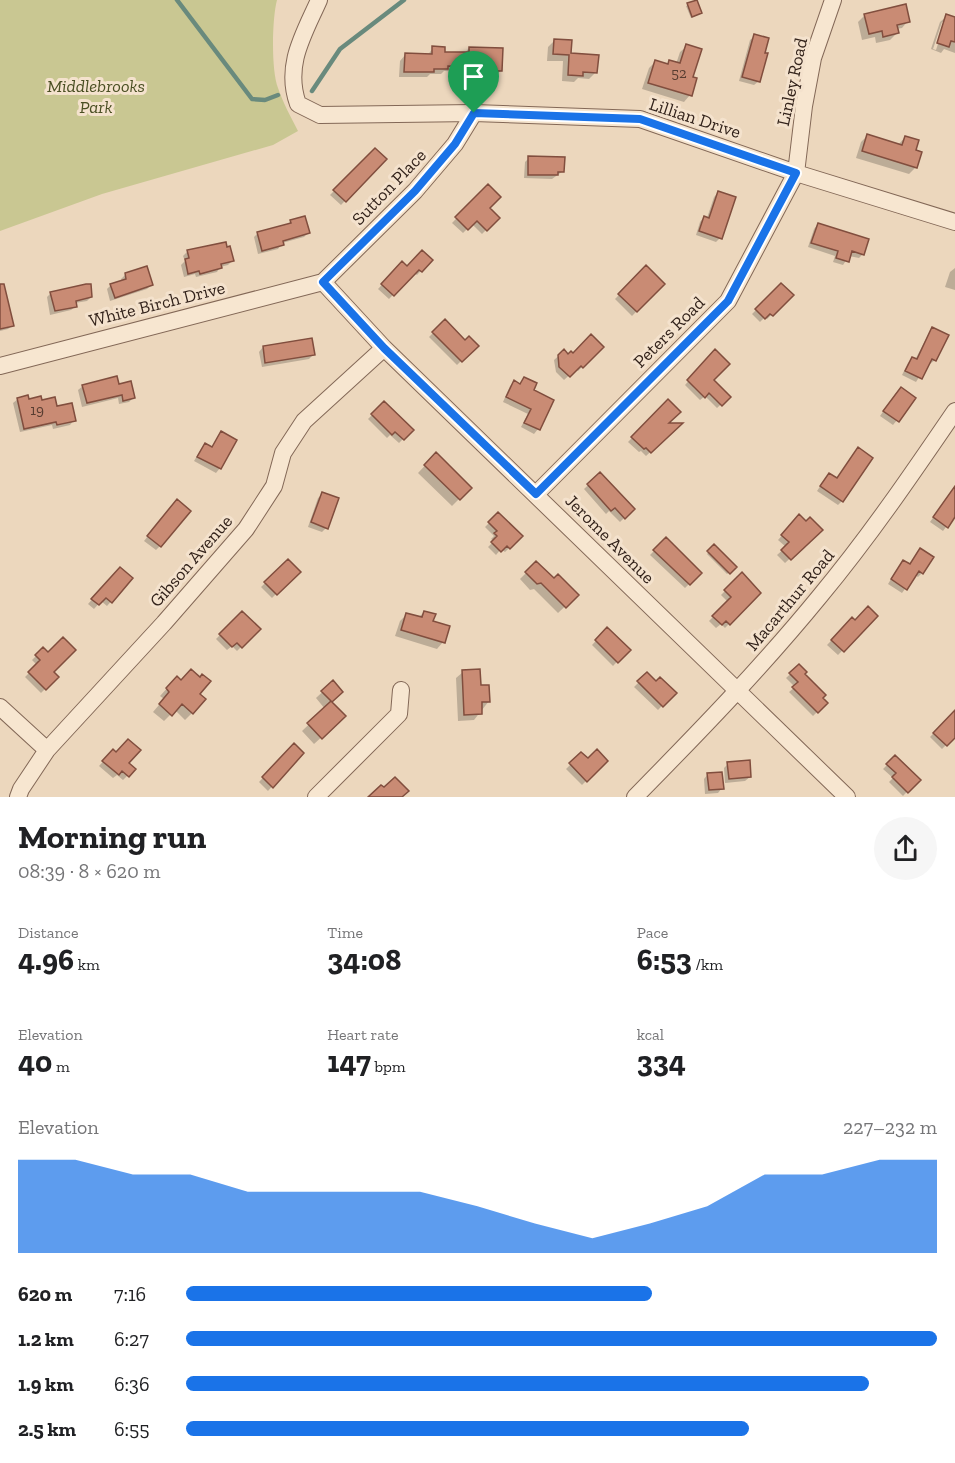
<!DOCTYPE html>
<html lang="en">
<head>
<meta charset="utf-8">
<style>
	:root { --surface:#fff; --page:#f6f6f6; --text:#202124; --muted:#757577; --accent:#1a73e8 }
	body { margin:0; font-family:"Zilla Slab",serif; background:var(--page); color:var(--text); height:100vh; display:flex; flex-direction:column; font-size:22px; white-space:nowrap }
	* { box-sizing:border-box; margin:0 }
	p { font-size:20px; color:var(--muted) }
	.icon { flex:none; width:33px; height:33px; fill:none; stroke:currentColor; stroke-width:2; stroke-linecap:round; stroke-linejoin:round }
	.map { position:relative; height:797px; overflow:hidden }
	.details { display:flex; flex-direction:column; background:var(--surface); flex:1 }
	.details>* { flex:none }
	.pin { position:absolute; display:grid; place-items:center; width:51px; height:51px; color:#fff; margin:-62px -26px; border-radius:50% 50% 50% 0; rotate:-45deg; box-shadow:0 0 6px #0007 }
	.pin .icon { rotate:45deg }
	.round { display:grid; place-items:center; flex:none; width:63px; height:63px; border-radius:32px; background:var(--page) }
	.overview { display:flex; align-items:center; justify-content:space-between; height:102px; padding:0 18px }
	h1 { font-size:33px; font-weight:800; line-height:45px }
	.figures { display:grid; grid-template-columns:repeat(3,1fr); gap:9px; height:102px; padding:6px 18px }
	.figures div { display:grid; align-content:center }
	.figures b { font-size:30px; font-weight:800 }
	.figures small { font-size:16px; font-weight:400 }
	.figures p { font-size:16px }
	.chart { height:168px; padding:12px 18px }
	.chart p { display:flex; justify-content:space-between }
	.chart svg { width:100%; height:108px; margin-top:6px; fill:var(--accent); opacity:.7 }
	ul { padding:0 18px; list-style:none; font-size:20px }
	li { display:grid; grid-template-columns:96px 72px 1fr; align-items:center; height:45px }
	li i { height:15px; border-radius:8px; background:var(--accent) }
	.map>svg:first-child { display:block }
</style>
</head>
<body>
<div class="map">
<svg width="955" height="797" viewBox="0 0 955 797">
	<rect width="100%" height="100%" fill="#ecd7bd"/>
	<path fill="#c9c792" d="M0,0H277C272,18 271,70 278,88C283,103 291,117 298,131L273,145L102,194L0,231Z"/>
	<path fill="#0003" fill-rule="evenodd" d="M696,1L699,14L691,18L686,6Z
		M865,15L908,21L902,28L896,29L897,33L890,40L876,43L875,37L862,40L858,22Z
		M947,16L955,18V53L944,49L941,53L931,49L940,22ZM942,22H945L936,50L933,49Z
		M755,36L759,81L754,85L739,81L750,40Z
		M555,40L570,54L596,72L589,79L578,78L574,82L562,81L563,61H547L548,47Z
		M687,46L691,78L690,95L684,102L642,89L649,68L656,61L667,65L670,62L676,64L680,52Z
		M433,48L444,53H465L469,48L501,70L495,76H475V72L444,71L441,74H430L427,77H399L400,61L405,55L427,56Z
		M867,136L899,144L905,137L914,151L916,167L909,174L856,158L861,142Z
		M375,150L385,159L341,205L330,195Z
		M529,158L563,171L552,179L524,178L525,162Z
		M488,186V208L498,218L482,234L472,224L463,233L452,223Z
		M719,192L720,238L716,242L696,235L700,222L704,217L707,218L714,197Z
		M291,221L308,233L304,237L282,243L278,249L258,254L254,237L258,233L287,225Z
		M818,224L863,254L859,258L849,256L843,265L833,262L835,256L808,247L814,229Z
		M225,244L232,261L228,265L220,267L217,272L196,277L195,274L184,277L181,265L185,261L183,256L187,252Z
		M431,260L417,275L414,273L389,299L378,289L402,263L407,268Z
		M646,267L663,284L632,316L615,299Z
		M955,268V290L945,287L950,272Z
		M126,274L151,285L147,289L110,301L107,289L111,285L122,282L121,279Z
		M781,285L792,295L767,319L765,317L760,322L752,314Z
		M51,293L91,297L87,301L75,303L76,306L71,310L50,315L47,297Z
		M0,307L13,325L8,329L0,331Z
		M445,321L464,341L476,346L457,365L429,337Z
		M933,329L935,360L930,364L928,363L916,382L902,375L908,363L913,358L915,360L929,333Z
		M263,347L313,355L309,359L262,367L259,352Z
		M602,347L578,371L576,369L564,380L556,372L554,360L564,351L568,356Z
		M715,351L712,380L729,397L717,408L705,396L700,400L685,385Z
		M524,378L532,391L552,401L538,429L534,434L521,427L528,414L503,402L510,386L514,382L519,385Z
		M83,386L134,397L129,402L119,404L118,398L82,407L78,390Z
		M896,393L914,399L893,425L880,416Z
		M18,399L41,402L56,408L74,420L70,425L53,429L52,425L20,432L13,403Z
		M668,401L665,425H679L646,456L641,451L639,452L628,442Z
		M384,403L412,430L399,443L390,435L387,438L368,419Z
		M221,433L220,468L216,473L194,461L201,449L205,445L211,448Z
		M436,454L470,488L452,506L418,473Z
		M600,474L633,509L620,522L609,511L606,514L584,489Z
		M825,479L837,480L842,501L838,505L817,491Z
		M955,486V515L943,531L930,522Z
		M323,494L326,528L322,532L308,527L318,498Z
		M173,505L160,546L156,550L144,541Z
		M498,514L521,536L505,552L501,549L496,555L488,547L494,541L491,539L494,536L485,527Z
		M795,521L806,523L821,530L785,563L777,555L786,547L778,540Z
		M666,539L700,573L685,588L650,555Z
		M714,546L735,567L727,574L707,554Z
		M920,550L922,573L918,577L915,575L902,593L888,584L899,566L903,562L909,565Z
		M288,561L298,572L272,598L261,587Z
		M536,563L554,580L577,595L558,613L534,589L530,590L520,579Z
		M116,573L131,579L107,606L101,601L94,609L88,604Z
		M742,574L759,593L725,628L721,624L716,628L709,621L728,602L721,595Z
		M424,612L443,642L437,649L395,636L400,621L407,614L418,618Z
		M242,613L259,629L237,651L232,646L227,650L216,639Z
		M876,616L838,655L827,645L852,619L855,622Z
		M607,629L628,650L613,666L592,645Z
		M43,649L52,672L57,677L41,693L25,677L37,665L32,660Z
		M799,666L826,703L813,716L789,692L795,687L786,678Z
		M463,672L480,687L489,701L474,720L458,721L456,678Z
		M647,674L656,683L674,693L658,710L634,687Z
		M181,681L198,695L192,713L185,720L175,710L164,721L153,712L164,699L160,696L170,685Z
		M333,682L341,692L331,702L337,723L314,744L302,731L325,709L316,698Z
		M955,710V736L942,749L930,737Z
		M294,745L301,753L268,791L259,782Z
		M113,751L134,769L123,780L117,775L113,778L99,766Z
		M581,754L588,760L606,761L582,785L566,769Z
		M895,757L918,780L903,796L889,782L893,778L883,769Z
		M728,764L750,777L745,781L725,783L724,768Z
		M708,774L722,788L718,793L705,794L704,779Z"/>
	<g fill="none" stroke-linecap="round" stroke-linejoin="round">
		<path stroke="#698a7d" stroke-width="4.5" d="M177,0L252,99L265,100L278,95
			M312,91L340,49L404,0"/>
	</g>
	<path fill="#c98b74" stroke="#814e3e" stroke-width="1.5" d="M697,0L702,13L692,17L687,3Z
		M906,4L910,22L897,25L899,33L883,37L882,31L869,34L864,14Z
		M946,14L955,17V42L951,41L949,47L937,43Z
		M754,34L769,38L765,53H768L760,82L742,77Z
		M554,39L572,40L571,53L599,55L597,73L583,72V76L568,75L569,55L553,54Z
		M686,44L702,49L693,77L697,78L692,96L648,83L655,60L668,64L669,60L680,63Z
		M432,46L445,47V52H469V47L503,48L502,71H480V67L448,66V69H434V72H404L405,53L432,54Z
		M867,134L902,145L905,136L919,140L916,150L922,152L917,168L862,151Z
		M375,148L387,159L346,202L333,190Z
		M528,156L565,157L564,172H558V175H528Z
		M488,184L501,197L490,208L500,218L487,231L477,221L468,230L455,217Z
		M718,191L736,197L722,239L699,231L704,216L709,218Z
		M305,216L310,233L283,241L284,245L262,251L257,232L291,223L290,220Z
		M818,223L869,239L864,255L852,251L849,262L836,258L838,251L811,243Z
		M226,242L227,247L230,246L234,261L221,264L222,268L200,274L199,271L188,274L185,259L189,258L187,250Z
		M422,250L433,260L422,272L419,270L394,296L381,284L402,261L407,266Z
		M646,265L665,284L637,312L618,294Z
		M147,266L153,285L115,298L110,284L126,279L125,273Z
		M781,283L794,295L773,316L770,314L765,319L755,309Z
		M0,284H4L14,326L0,329Z
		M86,284H91L92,297L76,301L77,307L55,311L50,292Z
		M445,319L465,340L469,336L479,346L462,362L432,332Z
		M932,327L949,335L936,361L932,359L922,379L905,371L912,357L917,359Z
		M591,334L604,347L583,368L581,366L570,377L559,367L558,355L564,349L568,354L571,351L573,353Z
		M312,338L315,355L265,363L263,346Z
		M715,349L730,364L714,380L731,397L722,406L709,393L705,398L687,380Z
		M117,376L119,384L131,381L135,398L123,401L122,395L87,403L82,385Z
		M524,377L537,383L534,390L554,400L540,430L524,423L531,409L506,397L514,380L520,384Z
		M901,387L916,398L899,422L883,411Z
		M28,395L29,399L41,396L42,400L55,397L57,406L72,403L76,421L57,425L56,422L24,429L17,398Z
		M668,399L681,412L669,423H683L651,453L646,448L644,449L631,437Z
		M384,401L414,430L404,440L395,432L392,435L371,414Z
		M221,431L237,440L221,469L197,457L205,443L212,447Z
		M858,447L873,458L843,502L820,486L829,473L837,478Z
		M436,452L472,488L460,500L424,465Z
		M600,472L635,509L625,519L615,508L611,511L587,484Z
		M955,486V517L948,528L933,517Z
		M322,492L339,498L328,529L311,522Z
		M177,499L191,511L161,547L147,536Z
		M498,512L523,536L510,549L507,546L501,552L491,542L497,536L494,533L497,531L488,522Z
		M799,514L806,521L810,517L823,530L791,560L781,550L789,542L781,535Z
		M666,537L702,573L690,585L653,550Z
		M714,544L737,567L730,574L707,551Z
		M920,548L934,557L923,574L919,571L907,590L891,579L903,560L910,564Z
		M288,559L301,572L277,595L264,582Z
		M536,561L554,578L558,574L579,595L566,608L541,583L537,584L525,572Z
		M120,567L133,578L112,603L106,598L99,605L91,599Z
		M742,572L761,593L730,625L726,621L722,625L712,616L731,597L724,590Z
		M868,606L878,616L844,652L831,640L852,617L855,620Z
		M242,611L261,629L242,648L237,643L232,647L219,634Z
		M424,611L436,614L433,621L450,626L445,643L401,630L406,613L422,617Z
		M607,627L631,650L618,663L595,640Z
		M63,637L76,650L54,672L59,677L46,690L28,672L40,660L35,655L43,647L48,652Z
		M799,664L807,672L805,674L826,695L823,698L828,703L818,713L792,687L798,682L789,673Z
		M191,669L200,677L202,674L211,681L200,694L206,699L193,714L182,704L172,716L159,704L169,692L166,688L177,676L181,680Z
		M480,669L481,685H489L490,702H482V714L464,715L462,670Z
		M647,672L656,681L660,677L677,693L663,707L637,681Z
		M333,680L343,692L332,702L346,716L322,739L307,723L331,701L321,691Z
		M955,710V738L947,746L933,733Z
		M128,739L141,750L129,763L136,769L129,777L122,771L119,775L102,761L113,749L116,752Z
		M294,743L304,753L273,788L262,777Z
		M597,749L608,761L587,782L569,763L581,752L588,758Z
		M895,755L921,780L908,793L892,777L896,773L886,764Z
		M750,760L751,777L729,779L727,762Z
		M722,772L724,789L709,790L707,773Z
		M395,777L409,791L402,797H368L381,785L384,787Z"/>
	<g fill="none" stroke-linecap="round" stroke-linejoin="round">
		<defs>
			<path id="minor" d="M319,0C304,34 284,65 298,104L320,115L474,113L640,119L796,173L955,222
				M323,282L384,348L847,797
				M323,282L415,191L455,144L474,113
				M0,366L323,282
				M536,494L728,301L796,173L804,106L813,58L833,0
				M0,707L47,750
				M18,797L21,789L47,750L164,623L246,529L274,486L283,453L304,421L384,348
				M316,797L399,714L401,690
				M635,797C699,732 762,667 820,596C869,537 912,474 955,411"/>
		</defs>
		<use href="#minor" stroke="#836857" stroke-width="18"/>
		<use href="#minor" stroke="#f7e6d0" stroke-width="16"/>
	</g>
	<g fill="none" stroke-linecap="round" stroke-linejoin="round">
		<defs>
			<path id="route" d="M474,113L640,119L796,173L728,301L536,494L384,348L323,282L415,191L455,144Z"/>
		</defs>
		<use href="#route" stroke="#fff" stroke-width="12"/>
		<use href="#route" stroke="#1a73e8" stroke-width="8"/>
	</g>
	<g text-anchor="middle" stroke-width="6" stroke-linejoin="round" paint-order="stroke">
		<g font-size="15" fill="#583d31">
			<text x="679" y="78">52</text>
			<text x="37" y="415">19</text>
		</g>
		<g font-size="18" fill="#33231b" stroke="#f4e2cd">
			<text transform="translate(792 82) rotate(-78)" y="6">Linley Road</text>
			<text transform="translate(695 118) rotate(18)" y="6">Lillian Drive</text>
			<text transform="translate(389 187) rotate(-46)" y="6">Sutton Place</text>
			<text transform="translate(157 304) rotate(-14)" y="6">White Birch Drive</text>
			<text transform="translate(669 332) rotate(-45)" y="6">Peters Road</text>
			<text transform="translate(610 539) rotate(45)" y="6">Jerome Avenue</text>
			<text transform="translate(191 561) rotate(-49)" y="6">Gibson Avenue</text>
			<text transform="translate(790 600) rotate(-50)" y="6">Macarthur Road</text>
		</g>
		<g font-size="18" font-style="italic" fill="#4a4f23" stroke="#f4e2cd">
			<text x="96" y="92">Middlebrooks<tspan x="96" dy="21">Park</tspan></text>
		</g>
	</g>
</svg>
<div class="pin" style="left:474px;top:113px;background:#1e9e55"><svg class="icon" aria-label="arrive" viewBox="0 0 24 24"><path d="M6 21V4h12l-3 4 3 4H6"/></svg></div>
</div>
<section class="details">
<div class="overview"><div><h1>Morning run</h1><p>08:39 · 8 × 620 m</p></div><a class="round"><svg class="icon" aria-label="share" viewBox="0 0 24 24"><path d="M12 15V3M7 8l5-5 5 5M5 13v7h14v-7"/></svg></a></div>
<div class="figures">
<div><p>Distance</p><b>4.96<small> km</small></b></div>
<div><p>Time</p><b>34:08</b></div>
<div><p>Pace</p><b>6:53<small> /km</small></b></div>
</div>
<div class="figures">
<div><p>Elevation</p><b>40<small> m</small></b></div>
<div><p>Heart rate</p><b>147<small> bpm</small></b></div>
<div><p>kcal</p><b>334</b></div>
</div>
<div class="chart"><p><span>Elevation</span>227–232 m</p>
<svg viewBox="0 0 160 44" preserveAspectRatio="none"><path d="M0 44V6L10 6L20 12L30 12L40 19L50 19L60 19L70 19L80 25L90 32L100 38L110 32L120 25L130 12L140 12L150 6L160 6V44z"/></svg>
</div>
<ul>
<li><b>620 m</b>7:16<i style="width:62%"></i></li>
<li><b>1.2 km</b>6:27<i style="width:100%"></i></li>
<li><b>1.9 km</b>6:36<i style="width:91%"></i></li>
<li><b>2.5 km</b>6:55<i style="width:75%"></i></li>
</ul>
</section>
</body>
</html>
